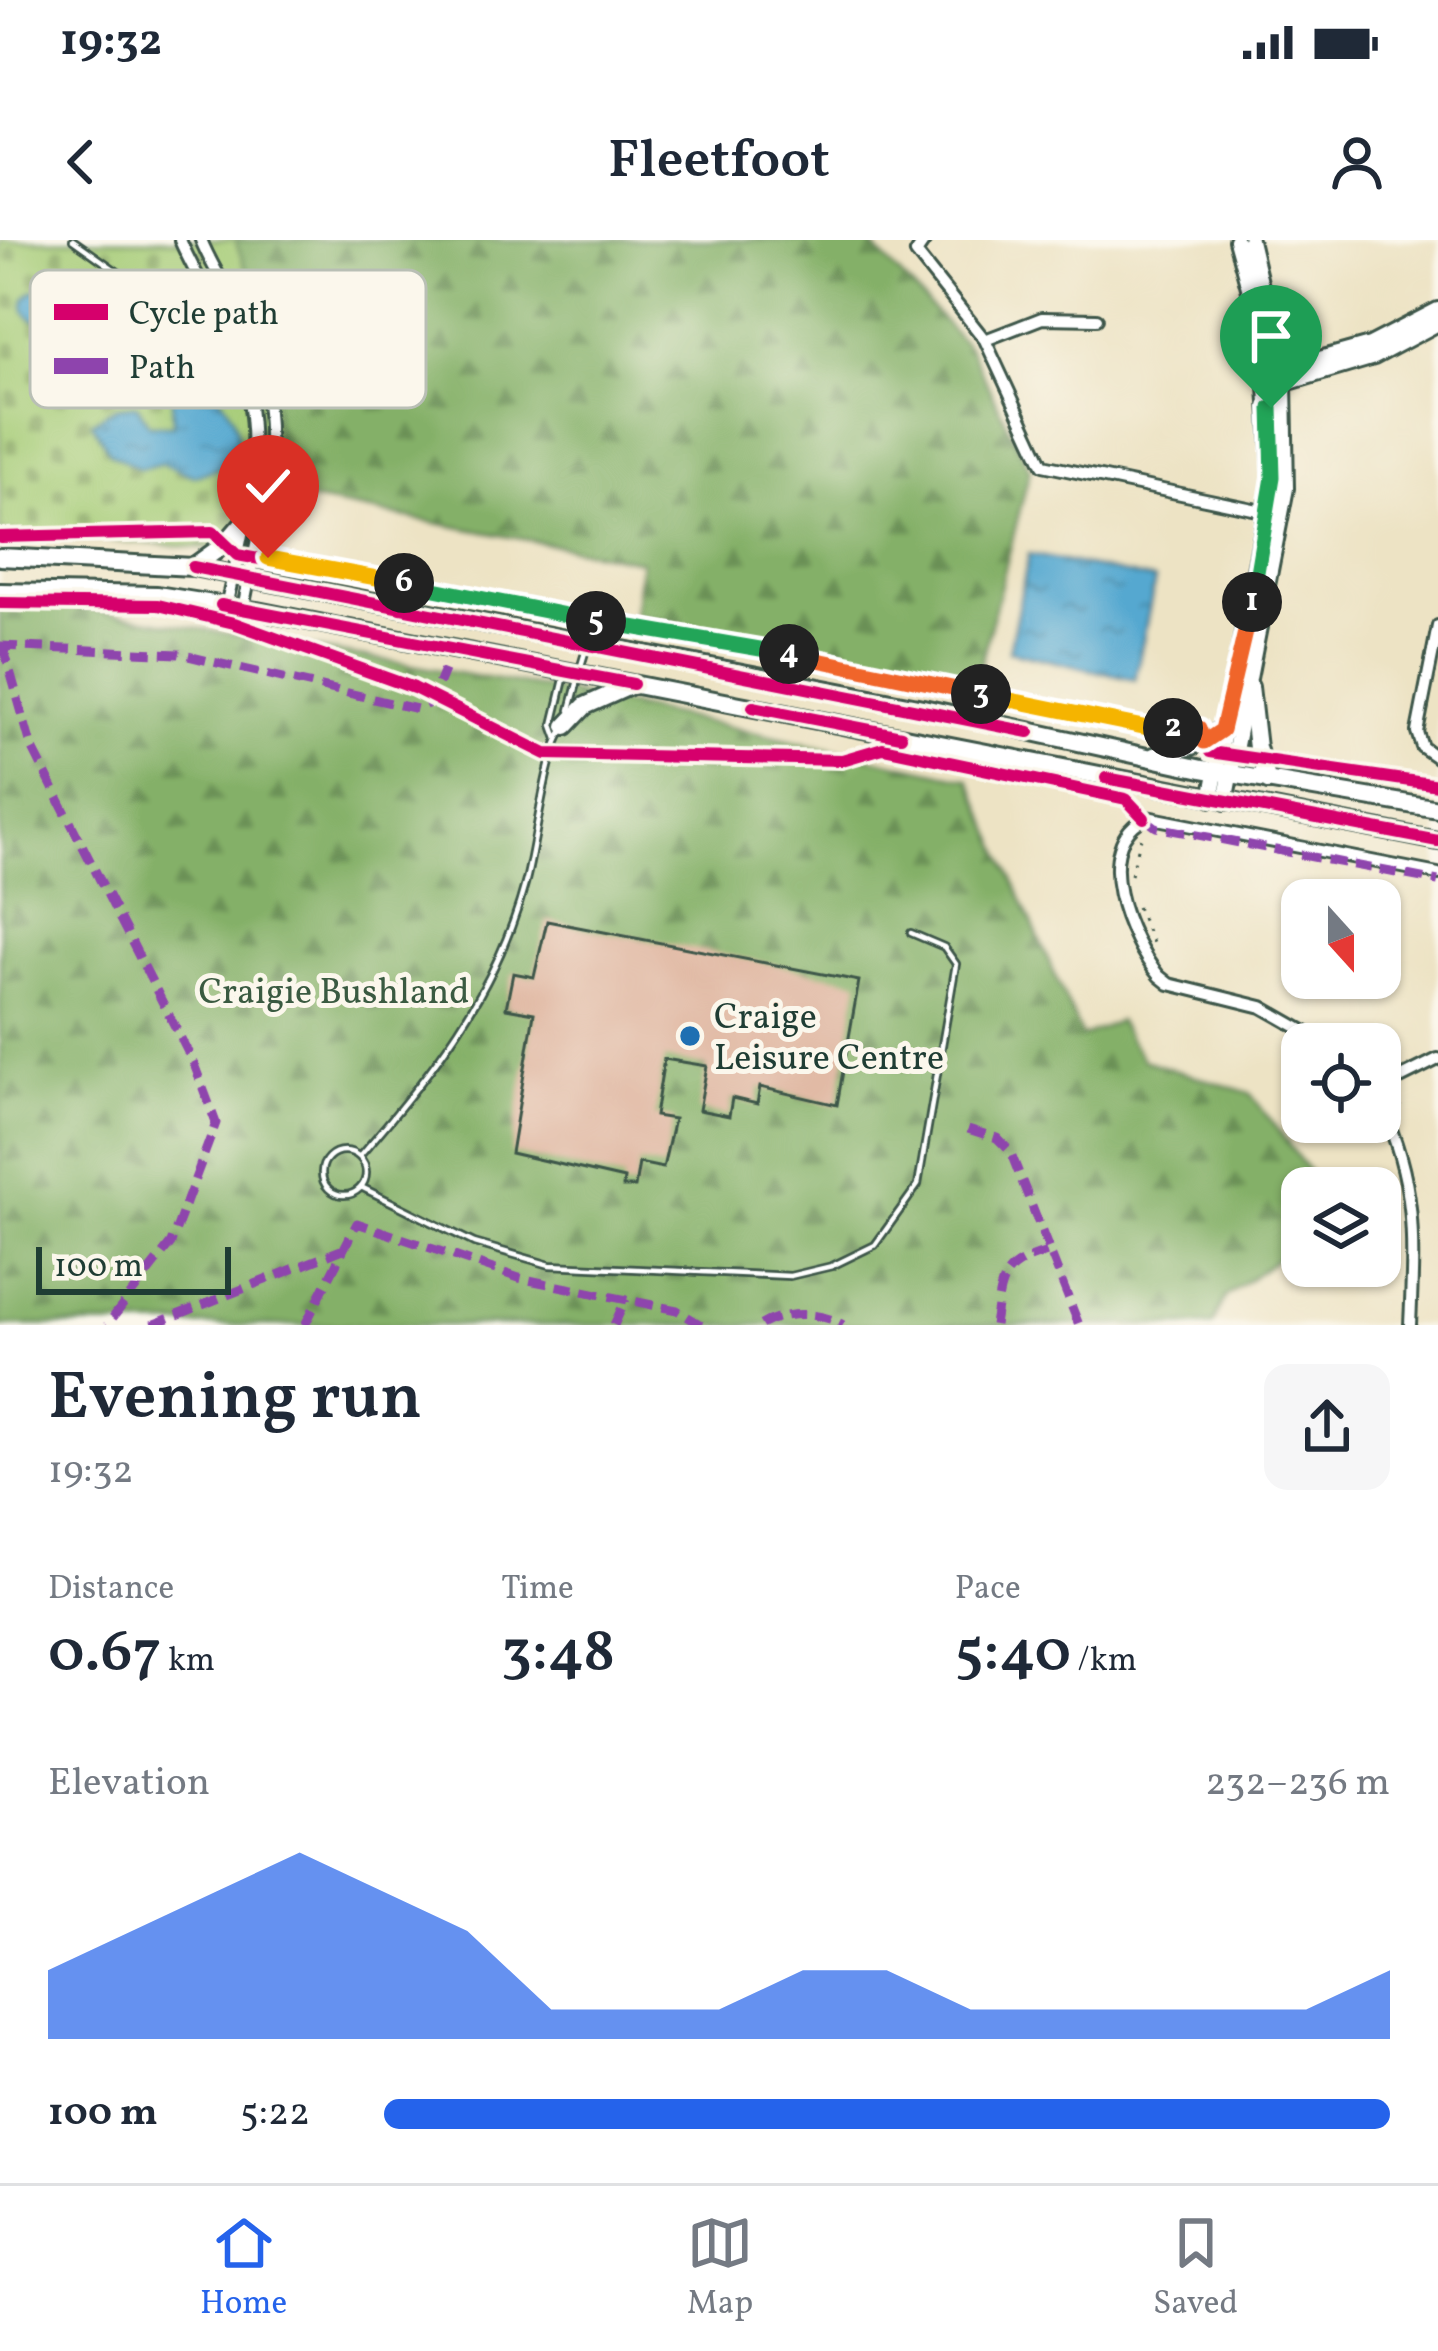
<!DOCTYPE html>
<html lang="en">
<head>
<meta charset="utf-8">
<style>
	:root { --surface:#fff; --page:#f6f6f7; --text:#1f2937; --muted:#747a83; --line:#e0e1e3; --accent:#2563eb }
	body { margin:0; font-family:Vollkorn,serif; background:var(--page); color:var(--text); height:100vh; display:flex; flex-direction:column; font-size:45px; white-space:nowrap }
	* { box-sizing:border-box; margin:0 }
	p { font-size:39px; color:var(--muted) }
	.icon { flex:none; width:66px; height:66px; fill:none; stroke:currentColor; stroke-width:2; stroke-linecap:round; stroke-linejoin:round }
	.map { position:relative; height:1085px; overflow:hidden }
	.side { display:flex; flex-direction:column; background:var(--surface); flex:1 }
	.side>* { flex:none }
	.needle { width:78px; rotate:159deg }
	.buttons { position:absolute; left:1281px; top:639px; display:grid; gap:24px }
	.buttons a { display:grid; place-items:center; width:120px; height:120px; border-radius:24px; background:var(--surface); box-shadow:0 3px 9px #0004; font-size:60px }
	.scale { position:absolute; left:36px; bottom:30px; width:195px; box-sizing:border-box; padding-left:12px; border:6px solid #1f3d34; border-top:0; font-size:33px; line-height:42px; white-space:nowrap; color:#1f3d34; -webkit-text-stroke:9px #fbf7ec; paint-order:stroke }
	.pin { position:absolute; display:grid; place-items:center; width:102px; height:102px; color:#fff; margin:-123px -51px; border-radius:50% 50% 50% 0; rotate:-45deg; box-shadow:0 0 12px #0007 }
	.pin .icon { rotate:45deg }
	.km { position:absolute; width:60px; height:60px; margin:-30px; border-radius:50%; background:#222; color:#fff; font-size:33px; line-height:60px; text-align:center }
	.round { display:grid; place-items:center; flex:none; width:126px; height:126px; border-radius:24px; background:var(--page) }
	.headline { display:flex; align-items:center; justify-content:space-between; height:204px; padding:0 48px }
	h1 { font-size:66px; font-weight:600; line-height:90px }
	.metrics { display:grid; grid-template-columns:repeat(3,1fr); gap:18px; height:204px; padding:12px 48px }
	.metrics div { display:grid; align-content:center }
	.metrics b { font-size:60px; font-weight:600 }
	.metrics small { font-size:33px; font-weight:400 }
	.metrics p { font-size:33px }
	.chart { height:336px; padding:24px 48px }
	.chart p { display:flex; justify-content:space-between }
	.chart svg { width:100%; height:216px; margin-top:12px; fill:var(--accent); opacity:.7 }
	ul { padding:0 48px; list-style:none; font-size:39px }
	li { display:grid; grid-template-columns:192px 144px 1fr; align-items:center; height:90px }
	li i { height:30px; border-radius:15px; background:var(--accent) }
	.status { display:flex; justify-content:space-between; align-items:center; height:84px; padding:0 60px; background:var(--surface); direction:ltr }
	.status svg { height:33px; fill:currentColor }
	header { display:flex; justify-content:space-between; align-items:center; height:156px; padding:0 48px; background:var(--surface); font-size:54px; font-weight:600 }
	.menu { display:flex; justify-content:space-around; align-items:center; height:168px; border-top:3px solid var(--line); background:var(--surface); font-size:33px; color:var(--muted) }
	.menu a { display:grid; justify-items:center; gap:6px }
	.menu .on { color:var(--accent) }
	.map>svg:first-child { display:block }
</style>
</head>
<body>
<div class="status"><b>19:32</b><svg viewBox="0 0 49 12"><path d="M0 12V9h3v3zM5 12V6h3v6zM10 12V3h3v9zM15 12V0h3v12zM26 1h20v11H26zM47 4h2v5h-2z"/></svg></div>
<header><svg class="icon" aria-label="back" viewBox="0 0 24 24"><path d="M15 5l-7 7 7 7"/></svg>Fleetfoot<svg class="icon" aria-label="person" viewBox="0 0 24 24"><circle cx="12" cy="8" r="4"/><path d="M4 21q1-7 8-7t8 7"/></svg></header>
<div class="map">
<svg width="1438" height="1085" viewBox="0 0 1438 1085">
	<defs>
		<pattern id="forest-firs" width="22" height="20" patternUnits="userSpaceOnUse" patternTransform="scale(3)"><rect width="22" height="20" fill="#84b068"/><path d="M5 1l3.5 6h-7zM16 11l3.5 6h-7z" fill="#6b9056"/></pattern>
		<pattern id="cemetery-stones" width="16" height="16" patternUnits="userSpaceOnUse" patternTransform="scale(3)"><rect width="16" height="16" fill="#a6cc77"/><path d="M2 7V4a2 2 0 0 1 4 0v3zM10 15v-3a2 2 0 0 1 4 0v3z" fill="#87a762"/></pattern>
		<pattern id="water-ripples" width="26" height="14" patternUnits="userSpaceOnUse" patternTransform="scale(3)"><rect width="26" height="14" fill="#55a8d0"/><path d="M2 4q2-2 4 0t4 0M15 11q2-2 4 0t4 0" fill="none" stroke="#468aaa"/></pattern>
	</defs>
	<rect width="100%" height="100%" fill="#fbf7ec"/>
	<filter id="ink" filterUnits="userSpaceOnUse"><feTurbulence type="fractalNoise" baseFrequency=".00833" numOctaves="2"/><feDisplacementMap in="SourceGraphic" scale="24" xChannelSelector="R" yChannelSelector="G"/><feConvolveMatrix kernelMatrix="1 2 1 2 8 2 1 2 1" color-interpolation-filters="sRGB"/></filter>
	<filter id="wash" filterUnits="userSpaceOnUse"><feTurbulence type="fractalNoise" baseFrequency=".004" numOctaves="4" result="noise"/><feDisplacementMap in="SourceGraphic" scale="48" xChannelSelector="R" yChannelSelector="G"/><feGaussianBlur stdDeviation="2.7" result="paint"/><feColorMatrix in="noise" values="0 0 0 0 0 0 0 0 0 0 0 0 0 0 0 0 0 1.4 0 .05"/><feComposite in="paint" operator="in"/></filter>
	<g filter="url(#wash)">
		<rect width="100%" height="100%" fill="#ede3c4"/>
		<path fill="url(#forest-firs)" stroke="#52764e" stroke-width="3" d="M235,0H867L969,108L1030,230L977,439L634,375L641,321L273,253C283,163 268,84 235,0Z
			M39,361L568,452L969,539L1082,797L1118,781L1143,820L1250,853L1321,948H1302V1000L1226,1056L1212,1085H0V366Z"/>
		<path fill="url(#cemetery-stones)" stroke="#628456" stroke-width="3" d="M0,0H235C282,121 280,186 267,313L0,292Z"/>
		<path fill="url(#water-ripples)" stroke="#3a7282" stroke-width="3" d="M24 65a15 15 0 1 1 30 0a15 15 0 1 1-30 0Z
			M190,137C217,148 236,169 238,199L220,228L194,236L162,223L140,229L110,213L92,183L114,168L137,165L149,185H173L172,154Z
			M1029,314L1155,340L1135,440L1009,411Z"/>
		<g id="blocks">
			<path fill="#ddb09a" d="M547,681L859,741L837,865L760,847L757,864L732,858L729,876L699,870L707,826L664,819L655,876L674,879L663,928L639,923L635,947H623L624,939L511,913L534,773L506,768L513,733L534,737Z"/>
		</g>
	</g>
	<g filter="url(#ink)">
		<use href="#blocks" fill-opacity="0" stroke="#3e564a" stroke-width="3"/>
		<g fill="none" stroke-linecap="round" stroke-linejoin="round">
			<defs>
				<path id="lane" d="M73,0L142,49
					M580,429L587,406
					M570,470L578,440
					M558,499L553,485L565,435
					M322 933a22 22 0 1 1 44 0a22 22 0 1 1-44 0Z
					M359,917C432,833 496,753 525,644C536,606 544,520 562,492
					M361,947L474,1003L550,1025L790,1036L832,1026L875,1005L918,945L956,724L944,707L911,693"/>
				<path id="street" d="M180,0C195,35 216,66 231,100C271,191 247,274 226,366
					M201,0C214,32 235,60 248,92C289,187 261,273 243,369
					M925,0L916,13L985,100L1043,225L1272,273
					M985,100L1042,78L1097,79
					M1438,386L1417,492L1422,507L1438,518
					M1327,804L1262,767L1169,744L1159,736C1129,700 1088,605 1147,577L1438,634
					M1380,848L1438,819
					M1380,863C1417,943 1414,998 1410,1085"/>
				<path id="secondary" d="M1273,132L1370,105L1438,70
					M1276,146L1374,117L1438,83
					M1211,559L1273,237L1264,102L1236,0
					M1225,562L1286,248L1284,144L1250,0"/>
				<path id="primary" d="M0,317L193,327L923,468L1202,529L1438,569
					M193,327L225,304L244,282
					M0,352L157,355L257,371L1438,601
					M1250,447L1257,508L1268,541
					M566,486L585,466L632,445
					M1154,516C1182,508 1214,506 1229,478"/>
			</defs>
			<use href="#lane" stroke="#3e564a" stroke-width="10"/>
			<use href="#street" stroke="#3e564a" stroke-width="16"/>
			<use href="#secondary" stroke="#3e564a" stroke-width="20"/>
			<use href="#primary" stroke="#3e564a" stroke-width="22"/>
			<path stroke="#3e564a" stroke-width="3" stroke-dasharray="3 9" stroke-linecap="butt" d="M926,454L928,443
				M1131,635L1141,598
				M1137,667L1153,703
				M1392,855L1402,868"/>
			<use href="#lane" stroke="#fff" stroke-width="4.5"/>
			<use href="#street" stroke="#fff" stroke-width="10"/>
			<use href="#secondary" stroke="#fff" stroke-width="14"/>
			<use href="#primary" stroke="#fff" stroke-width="16"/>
			<path stroke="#8e44ad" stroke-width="9" stroke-dasharray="18 9" stroke-linecap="butt" d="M0,406L179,414L417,469L431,462L444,430
				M3,406L31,505L194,824L216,883L171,1003L107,1085
				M1144,578L1156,587L1438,641
				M968,889L997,898L1010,911L1079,1085
				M152,1085L346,1008
				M305,1085L357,983L519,1038L677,1070L701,1085
				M614,1085L626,1059
				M761,1085C784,1071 819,1071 843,1085
				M994,1085C1002,1037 999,1026 1051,1011"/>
			<defs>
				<path id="cycleway" d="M0,297L213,292L237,315L784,413L1148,488H1199L1210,512L1438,545
					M193,327L1029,492
					M0,363L158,365L234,383L414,448L546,514L842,520L883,508L1126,559L1144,578
					M221,365L633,444
					M753,467L901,496
					M1106,538L1438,601"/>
			</defs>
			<use href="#cycleway" stroke="#fbf7ec" stroke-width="20"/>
			<use href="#cycleway" stroke="#d6006c" stroke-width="12"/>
		</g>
	</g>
	<g fill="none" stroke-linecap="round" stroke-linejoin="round" filter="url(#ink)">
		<defs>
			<path id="split-1" d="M1252,362L1273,237L1271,168"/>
			<path id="split-2" d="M1173,488H1199L1204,502L1222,490L1252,362"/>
			<path id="split-3" d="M981,454L1148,488H1173"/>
			<path id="split-4" d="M789,414L981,454"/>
			<path id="split-5" d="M596,381L789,414"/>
			<path id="split-6" d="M404,343L596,381"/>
			<path id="split-7" d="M268,318L404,343"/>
		</defs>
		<use href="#split-1" stroke="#fff" stroke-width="24"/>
		<use href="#split-2" stroke="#fff" stroke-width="24"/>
		<use href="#split-3" stroke="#fff" stroke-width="24"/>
		<use href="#split-4" stroke="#fff" stroke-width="24"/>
		<use href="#split-5" stroke="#fff" stroke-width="24"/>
		<use href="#split-6" stroke="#fff" stroke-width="24"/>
		<use href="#split-7" stroke="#fff" stroke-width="24"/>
		<use href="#split-1" stroke="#22a559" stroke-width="15"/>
		<use href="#split-2" stroke="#f0652b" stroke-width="15"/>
		<use href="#split-3" stroke="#f5b400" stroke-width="15"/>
		<use href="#split-4" stroke="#f0652b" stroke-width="15"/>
		<use href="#split-5" stroke="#22a559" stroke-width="15"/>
		<use href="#split-6" stroke="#22a559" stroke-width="15"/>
		<use href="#split-7" stroke="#f5b400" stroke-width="15"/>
	</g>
	<circle fill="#1f6fb2" stroke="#fbf7ec" stroke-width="4.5" cx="690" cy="796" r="12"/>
	<g text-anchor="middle" stroke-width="10" stroke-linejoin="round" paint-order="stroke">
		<g font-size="36" fill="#3a5a41" stroke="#fbf7ec">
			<text x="334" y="763">Craigie Bushland</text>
		</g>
		<g font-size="36" fill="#1f3d34" stroke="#fbf7ec" text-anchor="start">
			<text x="714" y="788">Craige<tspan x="714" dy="41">Leisure Centre</tspan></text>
		</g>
	</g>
	<rect x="30" y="30" width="396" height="138" rx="18" fill="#fbf7ec" stroke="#b9bfb5" stroke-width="3"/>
	<rect x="54" y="64" width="54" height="16" fill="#d6006c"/>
	<rect x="54" y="118" width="54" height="16" fill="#8e44ad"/>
	<g font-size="33" fill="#1f3d34">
		<text x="129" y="84">Cycle path</text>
		<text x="129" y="138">Path</text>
	</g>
</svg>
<div class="buttons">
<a><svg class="needle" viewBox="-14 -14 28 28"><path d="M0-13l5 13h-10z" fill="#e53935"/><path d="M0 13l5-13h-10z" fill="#747a83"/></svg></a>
<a><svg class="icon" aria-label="locate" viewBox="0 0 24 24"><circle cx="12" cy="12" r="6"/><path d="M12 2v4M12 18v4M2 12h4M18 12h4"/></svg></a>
<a><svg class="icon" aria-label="layers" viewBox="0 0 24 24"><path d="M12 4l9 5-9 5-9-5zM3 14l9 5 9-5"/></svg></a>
</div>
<div class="scale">100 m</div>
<div class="pin" style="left:1271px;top:168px;background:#1e9e55"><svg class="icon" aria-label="arrive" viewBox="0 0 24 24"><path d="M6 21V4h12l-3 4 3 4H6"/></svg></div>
<div class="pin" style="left:268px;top:318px;background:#d93025"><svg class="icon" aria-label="check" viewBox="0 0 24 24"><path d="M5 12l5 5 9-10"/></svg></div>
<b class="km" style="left:1252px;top:362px">1</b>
<b class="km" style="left:1173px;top:488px">2</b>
<b class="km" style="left:981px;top:454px">3</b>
<b class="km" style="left:789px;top:414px">4</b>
<b class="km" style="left:596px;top:381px">5</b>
<b class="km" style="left:404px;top:343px">6</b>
</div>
<section class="side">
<div class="headline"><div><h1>Evening run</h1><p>19:32</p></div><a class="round"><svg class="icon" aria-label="share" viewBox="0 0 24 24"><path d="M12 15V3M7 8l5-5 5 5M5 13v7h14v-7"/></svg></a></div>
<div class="metrics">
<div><p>Distance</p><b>0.67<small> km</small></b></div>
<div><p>Time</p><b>3:48</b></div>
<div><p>Pace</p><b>5:40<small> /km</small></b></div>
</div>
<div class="chart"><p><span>Elevation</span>232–236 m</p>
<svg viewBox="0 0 160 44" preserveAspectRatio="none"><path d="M0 44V30L10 22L20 14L30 6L40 14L50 22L60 38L70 38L80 38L90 30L100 30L110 38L120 38L130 38L140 38L150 38L160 30V44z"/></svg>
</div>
<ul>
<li><b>100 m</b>5:22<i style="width:100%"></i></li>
</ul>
</section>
<nav class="menu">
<a class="on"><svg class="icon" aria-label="home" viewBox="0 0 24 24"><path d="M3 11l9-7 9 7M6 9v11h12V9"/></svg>Home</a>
<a><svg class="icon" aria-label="map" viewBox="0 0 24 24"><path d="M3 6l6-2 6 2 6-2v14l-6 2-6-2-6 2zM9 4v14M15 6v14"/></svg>Map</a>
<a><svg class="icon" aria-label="saved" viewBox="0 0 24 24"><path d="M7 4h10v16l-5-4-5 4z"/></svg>Saved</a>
</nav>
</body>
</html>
